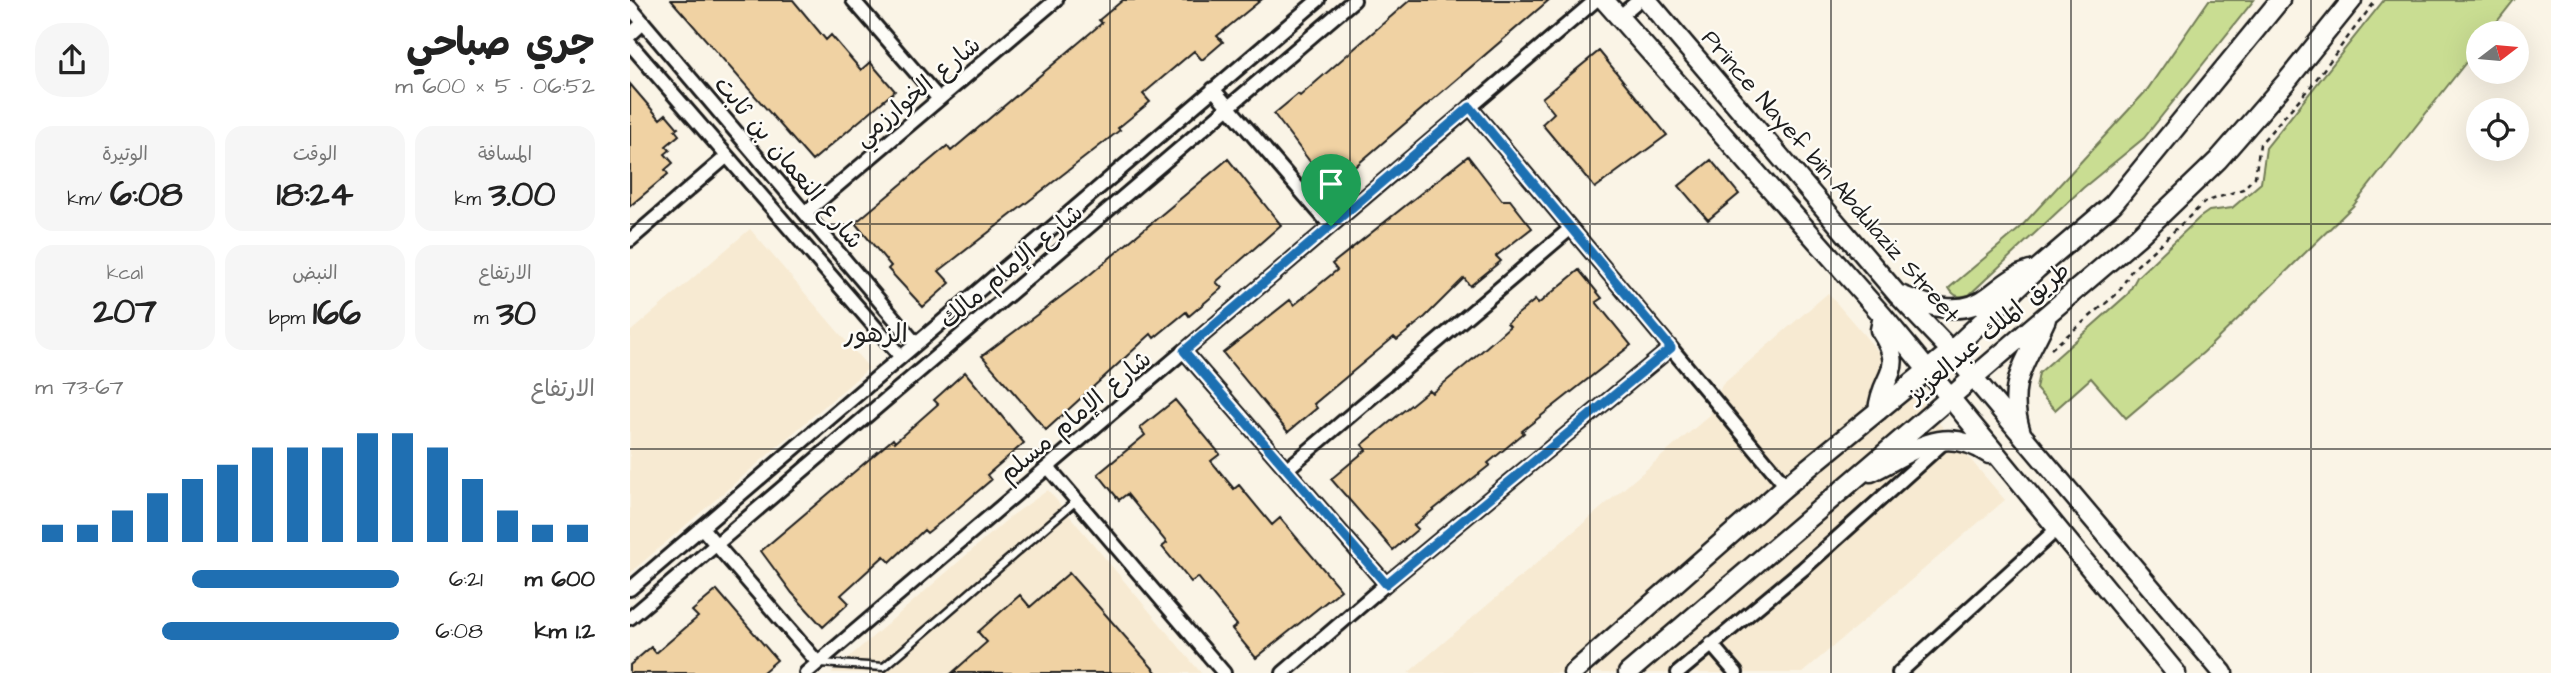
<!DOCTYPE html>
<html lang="ar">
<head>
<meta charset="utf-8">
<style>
	:root { --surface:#fff; --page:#f6f6f6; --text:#222; --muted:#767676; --accent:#1f6fb2 }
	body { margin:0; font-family:"Architects Daughter","Playpen Sans Arabic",sans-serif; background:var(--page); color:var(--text); direction:rtl; height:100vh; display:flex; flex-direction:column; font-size:26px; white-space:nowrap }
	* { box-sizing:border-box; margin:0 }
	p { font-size:23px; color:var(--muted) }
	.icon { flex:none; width:38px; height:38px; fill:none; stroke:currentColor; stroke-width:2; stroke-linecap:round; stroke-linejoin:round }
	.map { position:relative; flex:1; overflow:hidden; direction:ltr }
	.drawer { display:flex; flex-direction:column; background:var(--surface); width:630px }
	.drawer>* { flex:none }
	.needle { width:46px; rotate:74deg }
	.controls { position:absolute; left:1836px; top:21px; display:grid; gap:14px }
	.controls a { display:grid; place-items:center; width:63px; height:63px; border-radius:50%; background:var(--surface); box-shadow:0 7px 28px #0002; font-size:35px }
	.pin { position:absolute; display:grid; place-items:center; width:60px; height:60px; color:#fff; margin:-72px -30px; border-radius:50% 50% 50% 0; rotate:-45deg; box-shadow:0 0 7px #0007 }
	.pin .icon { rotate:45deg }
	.round { display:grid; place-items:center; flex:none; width:74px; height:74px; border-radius:28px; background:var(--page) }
	.head { display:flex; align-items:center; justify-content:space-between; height:119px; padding:0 35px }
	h1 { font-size:38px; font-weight:700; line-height:52px }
	.figures { display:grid; grid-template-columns:repeat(3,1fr); gap:10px; height:119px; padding:7px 35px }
	.figures div { display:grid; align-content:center; border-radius:18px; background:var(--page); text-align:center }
	.figures b { font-size:35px; font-weight:700 }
	.figures small { font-size:19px; font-weight:400 }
	.figures p { font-size:19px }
	.chart { height:196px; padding:14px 35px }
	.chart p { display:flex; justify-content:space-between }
	.chart svg { width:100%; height:126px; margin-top:7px; stroke:var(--accent); stroke-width:6 }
	ul { padding:0 35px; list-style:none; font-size:23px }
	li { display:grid; grid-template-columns:112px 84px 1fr; align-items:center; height:52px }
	li i { height:18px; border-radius:9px; background:var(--accent) }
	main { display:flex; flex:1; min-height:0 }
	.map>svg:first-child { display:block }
</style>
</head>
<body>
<main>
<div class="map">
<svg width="1921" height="673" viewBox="0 0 1921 673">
	<rect width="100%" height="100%" fill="#faf4e6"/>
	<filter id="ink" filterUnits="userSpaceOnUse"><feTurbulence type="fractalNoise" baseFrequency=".0143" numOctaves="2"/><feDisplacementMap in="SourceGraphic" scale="14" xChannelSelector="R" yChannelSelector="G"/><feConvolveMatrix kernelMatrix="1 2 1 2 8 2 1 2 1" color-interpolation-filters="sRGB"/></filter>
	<g filter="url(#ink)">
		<path fill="#f7ead2" d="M120,229L239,368L0,573V332Z
			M1198,293L1375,500L1172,673H778L1080,415L1092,385Z
			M418,490L571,673H201L380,517Z"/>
		<path fill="#c9dd92" stroke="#727c57" stroke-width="2" d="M1579,0H1624L1514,138L1453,188L1339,295C1330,297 1325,298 1319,288L1389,229L1517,90Z
			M1754,0H1884L1858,33H1848V47L1723,206L1574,352L1496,418L1461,378L1425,410L1406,389L1409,373L1498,294L1507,277L1569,218L1579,211L1602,208L1631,183L1636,148Z"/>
		<path fill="#f0d2a3" stroke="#1c1c1c" stroke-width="2" d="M41,0H163L196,40L201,35L231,70L240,62L265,91L182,161Z
			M493,0H631L587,36L593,42L572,60L564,51L513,94L520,102L488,128L490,130L309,271L320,283L293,307L258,269L261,266L225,223L317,146L321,151L472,23L469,20Z
			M780,0H919L700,188L644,114L668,94L670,96Z
			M969,51L1037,135L965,188L912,124L924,113L912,98Z
			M0,84L30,119L36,114L48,128L45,130L49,135L36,146L40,150L35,154L43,163L35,170L38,174L0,206Z
			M838,156L872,200H880L902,228L866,256L871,261L840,286L834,278L795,317L767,340L764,337L684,404L687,408L658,432L593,353L660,300L664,305L707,270L702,264Z
			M598,159L651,225L586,282L592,288L559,316L556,312L524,338L521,334L416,430L352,356L457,277Z
			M1081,160L1109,194L1078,220L1049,186Z
			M949,270L972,298L966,302L1001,345L892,431L894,433L858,463L860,465L784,525L788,529L763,550L701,479L736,450L732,445L799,390L802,393L843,359L880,326L877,323L905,300L908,304Z
			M335,372L394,443L357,475L361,480L326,510L297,533L294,530L260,562L254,556L211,595L219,603L193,627L162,593L131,551L263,439L265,442L308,404L304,400Z
			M545,400L590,454L581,461L604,489L609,485L642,525L650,518L711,590L626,658L602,629L607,625L568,577L561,582L532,547L537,543L497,494L489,500L468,474L515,435L510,428Z
			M439,573L527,673H322L357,642L348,632L390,595L400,607Z
			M87,590L147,660L132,673H0V665L21,647L26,653L68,617L62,611Z"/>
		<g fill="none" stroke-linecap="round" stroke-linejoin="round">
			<defs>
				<path id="service" d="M190,663L254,667L446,501"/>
				<path id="minor" d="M223,0L309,99
					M0,7L286,344
					M989,17L1009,0
					M0,35L13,23
					M0,44L271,357
					M583,89L701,226
					M840,107L1156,486
					M175,213L426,0
					M0,240L96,157
					M554,351L756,584
					M418,467L594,673
					M657,469L941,228
					M72,528L188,663
					M0,589L688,0
					M0,618L724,0
					M1081,644L1106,673
					M176,673L966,0
					M653,673L756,584L1041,348
					M1048,673L1173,569L1315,441
					M1269,673L1427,529"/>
				<path id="secondary" d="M974,0L1253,316L1546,673
					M1017,0L1267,294L1321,351L1593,673
					M1270,295C1299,306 1332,318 1359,296C1374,285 1382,276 1400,271
					M1248,411C1251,372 1278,373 1250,330L1253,316
					M1391,433C1375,381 1396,364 1416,319
					M1241,472C1284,451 1313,423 1359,454
					M943,673L1156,486L1321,351L1407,269L1483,204L1650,0
					M998,673L1509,236L1588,160L1656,82L1722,0"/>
			</defs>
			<use href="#service" stroke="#1c1c1c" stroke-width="11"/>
			<use href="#minor" stroke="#1c1c1c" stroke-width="18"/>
			<use href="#secondary" stroke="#1c1c1c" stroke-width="23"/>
			<path stroke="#1c1c1c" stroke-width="2.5" stroke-dasharray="5 5" stroke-linecap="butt" d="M1421,349L1488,293L1501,271L1575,202L1613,189L1625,177L1630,144L1681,86L1746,0"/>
			<use href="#service" stroke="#fdfcf7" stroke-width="6"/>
			<use href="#minor" stroke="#fdfcf7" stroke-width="12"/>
			<use href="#secondary" stroke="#fdfcf7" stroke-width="18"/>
		</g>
	</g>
	<g fill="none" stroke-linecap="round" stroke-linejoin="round" filter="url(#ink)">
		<defs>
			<path id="route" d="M840,107L1041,348L756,584L554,351Z"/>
		</defs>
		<use href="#route" stroke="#fff" stroke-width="14"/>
		<use href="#route" stroke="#1f6fb2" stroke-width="9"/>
	</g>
	<path fill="none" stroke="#1c1c1c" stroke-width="2" stroke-opacity="0.55" d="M240,0V673M480,0V673M720,0V673M960,0V673M1201,0V673M1441,0V673M1681,0V673M0,224H1921M0,449H1921"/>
	<g text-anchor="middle" stroke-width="5" stroke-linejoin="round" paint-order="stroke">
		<g font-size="24" fill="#1c1c1c" stroke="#fdfcf7">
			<text transform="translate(287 91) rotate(-40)" y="8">شارع الخوارزمي</text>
			<text transform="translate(159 162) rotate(50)" y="8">شارع النعمان بن ثابت</text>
			<text transform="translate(1201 176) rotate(49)" y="8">Prince Nayef bin Abdulaziz Street</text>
			<text transform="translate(381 266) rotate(-40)" y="8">شارع الإمام مالك</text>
			<text transform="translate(1358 332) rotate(-40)" y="8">طريق الملك عبدالعزيز</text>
			<text transform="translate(445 416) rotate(-40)" y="8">شارع الإمام مسلم</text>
		</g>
		<g font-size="26" fill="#1c1c1c" stroke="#fdfcf7">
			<text x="246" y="342">الزهور</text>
		</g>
	</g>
</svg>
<div class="controls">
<a><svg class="needle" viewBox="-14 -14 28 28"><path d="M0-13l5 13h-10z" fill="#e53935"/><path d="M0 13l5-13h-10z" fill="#767676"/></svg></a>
<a><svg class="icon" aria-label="locate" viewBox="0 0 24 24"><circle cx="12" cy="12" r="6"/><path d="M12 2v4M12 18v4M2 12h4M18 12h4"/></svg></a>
</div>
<div class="pin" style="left:701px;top:226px;background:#1e9e55"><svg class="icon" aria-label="arrive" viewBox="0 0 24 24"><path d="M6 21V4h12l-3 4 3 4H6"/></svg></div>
</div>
<section class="drawer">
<div class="head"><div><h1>جري صباحي</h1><p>06:52 · 5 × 600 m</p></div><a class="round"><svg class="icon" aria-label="share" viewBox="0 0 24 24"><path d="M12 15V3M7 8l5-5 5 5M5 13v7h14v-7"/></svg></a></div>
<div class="figures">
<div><p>المسافة</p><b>3.00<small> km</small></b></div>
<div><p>الوقت</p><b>18:24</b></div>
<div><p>الوتيرة</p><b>6:08<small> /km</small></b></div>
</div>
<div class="figures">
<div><p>الارتفاع</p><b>30<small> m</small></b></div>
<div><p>النبض</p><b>166<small> bpm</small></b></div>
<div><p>kcal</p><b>207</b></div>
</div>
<div class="chart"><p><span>الارتفاع</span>67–73 m</p>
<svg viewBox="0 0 160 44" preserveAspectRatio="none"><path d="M5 44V38M15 44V38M25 44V33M35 44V27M45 44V22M55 44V17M65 44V11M75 44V11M85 44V11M95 44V6M105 44V6M115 44V11M125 44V22M135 44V33M145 44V38M155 44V38"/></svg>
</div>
<ul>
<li><b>600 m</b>6:21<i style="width:57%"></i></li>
<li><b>1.2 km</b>6:08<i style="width:65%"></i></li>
</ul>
</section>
</main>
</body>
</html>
